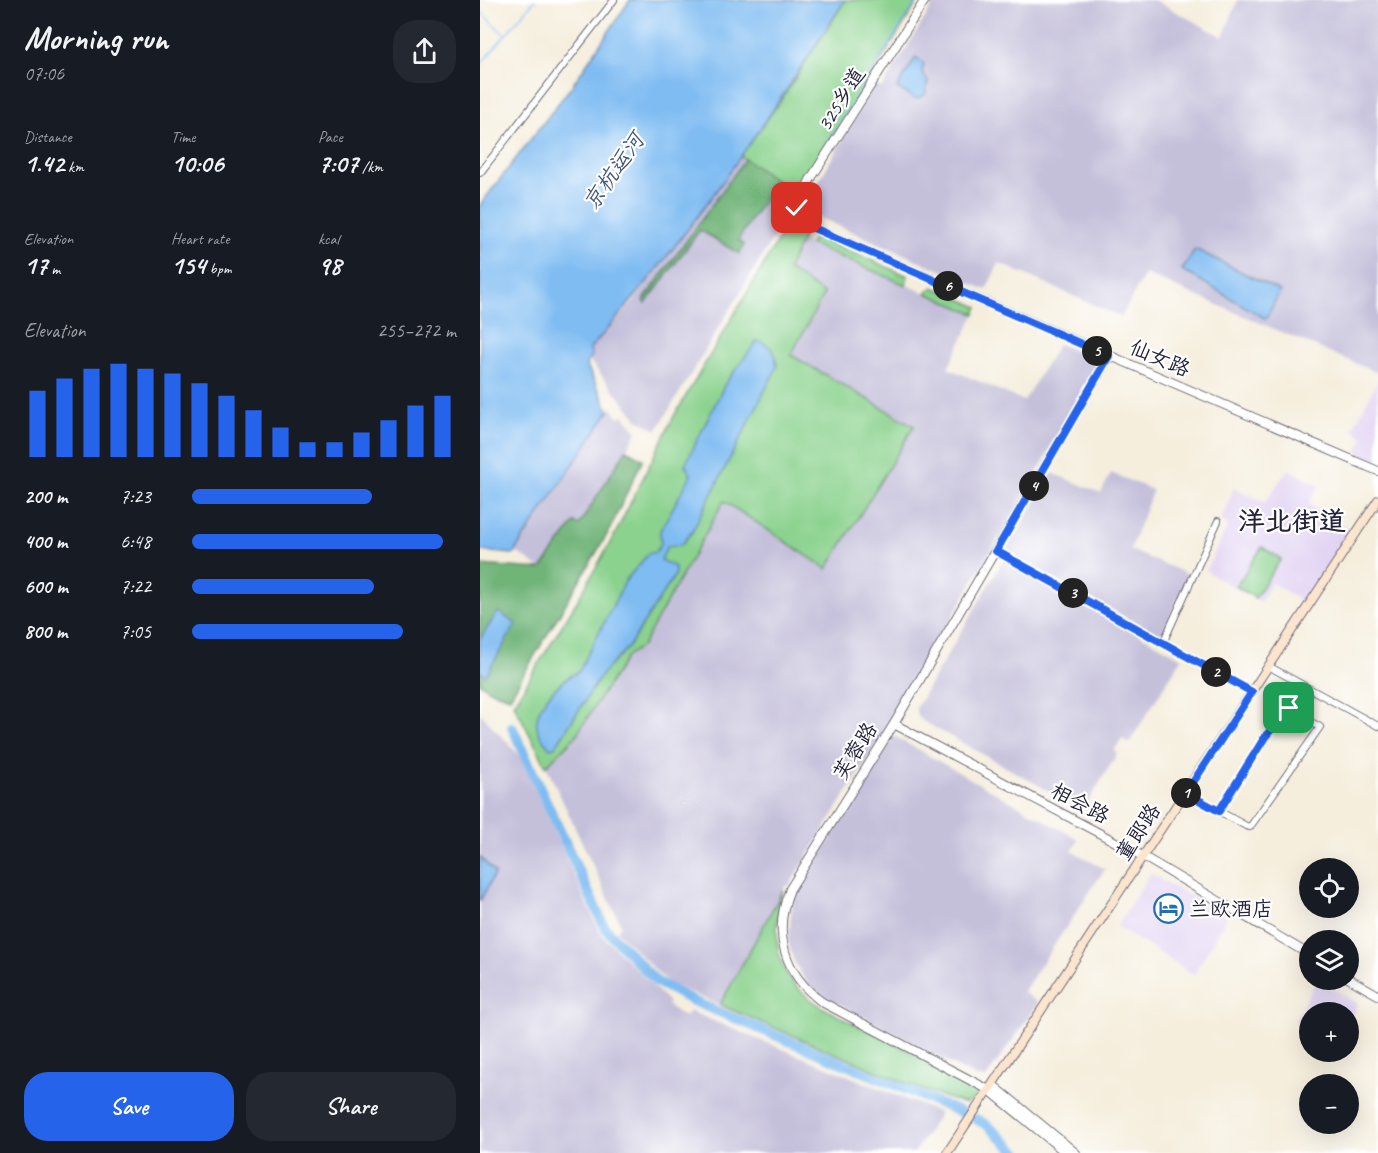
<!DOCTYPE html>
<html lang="en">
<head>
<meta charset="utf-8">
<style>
	:root { --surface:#171b24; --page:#242831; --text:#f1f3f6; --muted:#9ea1a6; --accent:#2563eb }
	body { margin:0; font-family:Caveat,"LXGW WenKai TC",sans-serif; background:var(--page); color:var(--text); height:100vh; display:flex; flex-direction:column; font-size:22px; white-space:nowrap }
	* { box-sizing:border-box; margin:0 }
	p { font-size:20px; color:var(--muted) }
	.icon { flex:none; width:33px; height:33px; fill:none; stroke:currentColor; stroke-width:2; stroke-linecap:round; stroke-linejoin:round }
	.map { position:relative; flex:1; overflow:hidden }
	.side { display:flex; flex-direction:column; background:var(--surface); width:480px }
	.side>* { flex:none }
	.controls { position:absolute; left:819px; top:858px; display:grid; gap:12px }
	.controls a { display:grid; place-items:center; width:60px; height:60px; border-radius:50%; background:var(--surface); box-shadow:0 6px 24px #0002; font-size:30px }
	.pin { position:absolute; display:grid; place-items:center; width:51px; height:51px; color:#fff; margin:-26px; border-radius:12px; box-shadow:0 3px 9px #0006 }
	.km { position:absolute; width:30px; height:30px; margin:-15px; border-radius:50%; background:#222; color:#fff; font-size:16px; line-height:30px; text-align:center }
	.round { display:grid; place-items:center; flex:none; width:63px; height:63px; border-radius:24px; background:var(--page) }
	.headline { display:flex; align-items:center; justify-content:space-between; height:102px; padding:0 24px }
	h1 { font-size:33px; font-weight:600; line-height:45px }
	.stats { display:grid; grid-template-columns:repeat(3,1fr); gap:9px; height:102px; padding:6px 24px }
	.stats div { display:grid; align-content:center }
	.stats b { font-size:26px; font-weight:600 }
	.stats small { font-size:16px; font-weight:400 }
	.stats p { font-size:16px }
	.chart { height:168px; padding:12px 24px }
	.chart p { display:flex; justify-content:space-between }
	.chart svg { width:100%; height:108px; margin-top:6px; stroke:var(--accent); stroke-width:6 }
	.button { display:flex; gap:12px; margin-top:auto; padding:12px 24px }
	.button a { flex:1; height:69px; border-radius:24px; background:var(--accent); color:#fff; font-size:24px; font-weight:600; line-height:69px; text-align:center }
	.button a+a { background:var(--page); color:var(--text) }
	ul { padding:0 24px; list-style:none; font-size:20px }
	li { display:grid; grid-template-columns:96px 72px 1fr; align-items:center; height:45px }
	li i { height:15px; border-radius:8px; background:var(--accent) }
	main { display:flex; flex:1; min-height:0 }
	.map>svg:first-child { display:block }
</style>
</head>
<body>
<main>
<section class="side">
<div class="headline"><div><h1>Morning run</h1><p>07:06</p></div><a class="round"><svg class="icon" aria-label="share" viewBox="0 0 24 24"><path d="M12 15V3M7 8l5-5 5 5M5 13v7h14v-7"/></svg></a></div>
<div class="stats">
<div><p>Distance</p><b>1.42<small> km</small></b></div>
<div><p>Time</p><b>10:06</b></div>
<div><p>Pace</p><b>7:07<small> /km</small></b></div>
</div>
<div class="stats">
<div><p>Elevation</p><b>17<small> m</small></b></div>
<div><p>Heart rate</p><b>154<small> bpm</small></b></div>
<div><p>kcal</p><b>98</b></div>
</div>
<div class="chart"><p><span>Elevation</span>255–272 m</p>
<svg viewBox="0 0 160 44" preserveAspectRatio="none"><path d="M5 44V17M15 44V12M25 44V8M35 44V6M45 44V8M55 44V10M65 44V14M75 44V19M85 44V25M95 44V32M105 44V38M115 44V38M125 44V34M135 44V29M145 44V23M155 44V19"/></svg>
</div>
<ul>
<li><b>200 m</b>7:23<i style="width:68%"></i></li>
<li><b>400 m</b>6:48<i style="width:95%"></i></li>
<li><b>600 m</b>7:22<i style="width:69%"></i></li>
<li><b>800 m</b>7:05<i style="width:80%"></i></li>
</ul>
<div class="button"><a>Save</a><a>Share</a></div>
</section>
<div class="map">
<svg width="898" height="1153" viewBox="0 0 898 1153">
	<rect width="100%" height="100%" fill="#fff"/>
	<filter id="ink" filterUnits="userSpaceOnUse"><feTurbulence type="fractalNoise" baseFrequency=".0167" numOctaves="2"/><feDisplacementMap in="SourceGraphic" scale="12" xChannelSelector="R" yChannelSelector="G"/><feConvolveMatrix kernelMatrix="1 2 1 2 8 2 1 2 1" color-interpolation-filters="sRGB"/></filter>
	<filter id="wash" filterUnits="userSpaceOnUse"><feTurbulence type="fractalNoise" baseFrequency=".008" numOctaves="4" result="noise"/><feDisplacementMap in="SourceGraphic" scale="24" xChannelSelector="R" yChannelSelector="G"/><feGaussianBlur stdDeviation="1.35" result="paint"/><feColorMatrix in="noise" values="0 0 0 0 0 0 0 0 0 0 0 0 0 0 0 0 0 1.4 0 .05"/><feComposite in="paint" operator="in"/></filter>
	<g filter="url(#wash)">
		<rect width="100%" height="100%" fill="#f5eedd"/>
		<path fill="#e2d4f3" d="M898,380V461L877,452L884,438L872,430Z
			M808,469L839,485L829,504L872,531L823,602L792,583L780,602L726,571L748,525L741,520L754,488L785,502Z
			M670,873L747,917L714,975L637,926Z
			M837,980L878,1003L869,1020L868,1012H830L829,1037L822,1033L815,1020Z"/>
		<path fill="#c5c0da" d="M456,0H674L743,37L758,0H898V373L665,274L641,317L519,263L506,290L322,210L394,85L402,88Z
			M260,156L311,191L303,203L309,212L177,430L158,420L109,360L112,356L110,350L153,302Z
			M312,236L495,314L468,368L544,401L578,344L617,360L614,366L617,370L407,728L309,886L306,885L240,1005L188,983L137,931L141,925L66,766L95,737L147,656L162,646L244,501L433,427L257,324Z
			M132,407L138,418L143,415L157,432L99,526L94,524L61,569L38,553L33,554Z
			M572,473L621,493L631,473L673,490L650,550L708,574L682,637L525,552Z
			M524,559L702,658L649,743L642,739L634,751L637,754L603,810L441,720L436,714V708Z
			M0,713L41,757L120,933L189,1002L187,1005L205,1017L209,1011L460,1113L434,1153H0Z
			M414,736L598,839L592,851L625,869L543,992L558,1003L506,1078L496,1077L335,991L327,984L313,959L308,941L313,899Z"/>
		<path fill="#8ad28d" stroke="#567a64" stroke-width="1.5" d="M365,0H439L317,194L260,156L302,99Z
			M310,224L325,233L308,269L344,294L311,355L434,426L347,569L244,501L162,646L147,656L95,737L66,766L34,704L97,601L135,534L194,416L307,225Z
			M334,236L428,276L426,285L330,244Z
			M453,287L498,307L495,314L446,293Z
			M782,547L801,559L775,598L756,586Z
			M303,890C278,990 334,1004 411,1041C440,1056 467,1073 496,1088L497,1097L485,1104L440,1089L240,1005Z"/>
		<path fill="#6fb478" stroke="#486b5a" stroke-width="1.5" d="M265,159L296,181L258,240L264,245L259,254L220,230L166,303L163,301Z
			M146,450L163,459L128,533L30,697L11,691L0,683V565L61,569L94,523L99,525Z"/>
		<path fill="#7fbcf2" stroke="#506f96" stroke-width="1.5" d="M150,0H365C288,120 205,243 110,349L112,356L106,364L129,411L33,554L0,551V205L91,87Z
			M436,57L444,64L442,72L448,81L445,95L436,99L417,88Z
			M715,249L800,291L786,319L702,270Z
			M277,341C292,345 296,352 297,367L212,532L201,545L187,546L181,560L195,567V575L149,646L122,674L81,738L75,747L70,748C67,744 61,738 59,733C48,709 80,681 99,671L146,580L169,553H175L181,544L180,531L211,475L205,465L245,384Z
			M18,612L36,624L6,675L0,672V639Z
			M0,857L15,873L0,901Z"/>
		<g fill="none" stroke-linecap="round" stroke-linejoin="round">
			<path stroke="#7fbcf2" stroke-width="1.5" d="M0,11L25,35
				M0,65L55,0
				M332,167L437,0"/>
			<path stroke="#7fbcf2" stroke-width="10" d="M32,727L125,928L177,982L215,1002L487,1115
				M496,1119L507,1125L538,1153"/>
		</g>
	</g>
	<g filter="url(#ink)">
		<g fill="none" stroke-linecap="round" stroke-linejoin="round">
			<defs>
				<path id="minor" d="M0,173L134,0
					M516,551L772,692
					M683,643L738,521
					M790,667L898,726
					M706,793L766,826L770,827L840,727L807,709L785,737L739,811"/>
				<path id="tertiary" d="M445,0L330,180L317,208L315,220L898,471
					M414,724L664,857L830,955
					M868,978L898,995
					M513,1085L596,1153
					M586,1153L509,1090L342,1002C304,974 292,933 310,889L414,724L629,356"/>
				<path id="secondary" d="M467,1153L898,500"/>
			</defs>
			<use href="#minor" stroke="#6c6974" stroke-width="8"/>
			<use href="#tertiary" stroke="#6c6974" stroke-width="10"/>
			<use href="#secondary" stroke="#6c6974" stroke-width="10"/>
			<use href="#minor" stroke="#fff" stroke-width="6"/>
			<use href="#tertiary" stroke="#fff" stroke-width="8"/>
			<use href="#secondary" stroke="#fbe5cf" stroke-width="8"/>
		</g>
	</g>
	<g fill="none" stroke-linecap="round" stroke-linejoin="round" filter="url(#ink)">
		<defs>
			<path id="route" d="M317,208L315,220L629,356L516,551L772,692L706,793L739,811L785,737L809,708"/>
		</defs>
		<use href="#route" stroke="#fff" stroke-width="12"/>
		<use href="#route" stroke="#2563eb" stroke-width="8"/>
	</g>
	<defs>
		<symbol id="hotel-ring" viewBox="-11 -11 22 22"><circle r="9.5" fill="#fff" stroke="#1f6fb2" stroke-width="1.5"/><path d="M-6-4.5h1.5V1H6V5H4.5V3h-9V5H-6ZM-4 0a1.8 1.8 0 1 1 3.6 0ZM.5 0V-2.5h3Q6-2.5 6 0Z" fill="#1f6fb2"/></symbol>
	</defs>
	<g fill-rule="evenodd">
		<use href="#hotel-ring" x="672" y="892" width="33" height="33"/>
	</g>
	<g text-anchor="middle" stroke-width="4.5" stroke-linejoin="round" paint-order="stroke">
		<g font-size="21" fill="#22223b" stroke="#fff">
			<text transform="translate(361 99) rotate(-58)" y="7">325乡道</text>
			<text transform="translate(680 358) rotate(23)" y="7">仙女路</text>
			<text transform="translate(375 751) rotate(-58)" y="7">芙蓉路</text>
			<text transform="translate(600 803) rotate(28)" y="7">相会路</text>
			<text transform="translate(658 832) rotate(-57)" y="7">董郎路</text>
		</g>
		<g font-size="21" fill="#22223b" stroke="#fff" text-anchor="start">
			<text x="709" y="916">兰欧酒店</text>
		</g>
		<g font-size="22" font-style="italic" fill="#43587b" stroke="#fff">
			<text transform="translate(133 171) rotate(-55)" y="8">京杭运河</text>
		</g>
		<g font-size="27" font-weight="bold" fill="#22223b" stroke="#fff">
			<text x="812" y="530">洋北街道</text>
		</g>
	</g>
</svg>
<div class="controls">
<a><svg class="icon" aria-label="locate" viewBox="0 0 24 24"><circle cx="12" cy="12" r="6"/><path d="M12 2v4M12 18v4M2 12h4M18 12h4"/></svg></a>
<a><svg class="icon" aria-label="layers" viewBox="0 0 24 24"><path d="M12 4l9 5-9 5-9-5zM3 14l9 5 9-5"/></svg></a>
<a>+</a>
<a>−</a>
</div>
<div class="pin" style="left:809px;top:708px;background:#1e9e55"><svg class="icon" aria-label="arrive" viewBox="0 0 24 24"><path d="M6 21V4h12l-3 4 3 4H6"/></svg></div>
<div class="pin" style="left:317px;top:208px;background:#d93025"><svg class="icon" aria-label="check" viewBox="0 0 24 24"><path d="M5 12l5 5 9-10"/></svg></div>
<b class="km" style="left:706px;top:793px">1</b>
<b class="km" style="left:736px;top:672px">2</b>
<b class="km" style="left:593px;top:593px">3</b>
<b class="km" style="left:554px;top:486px">4</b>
<b class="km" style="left:617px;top:351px">5</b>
<b class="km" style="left:468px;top:286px">6</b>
</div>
</main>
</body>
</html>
